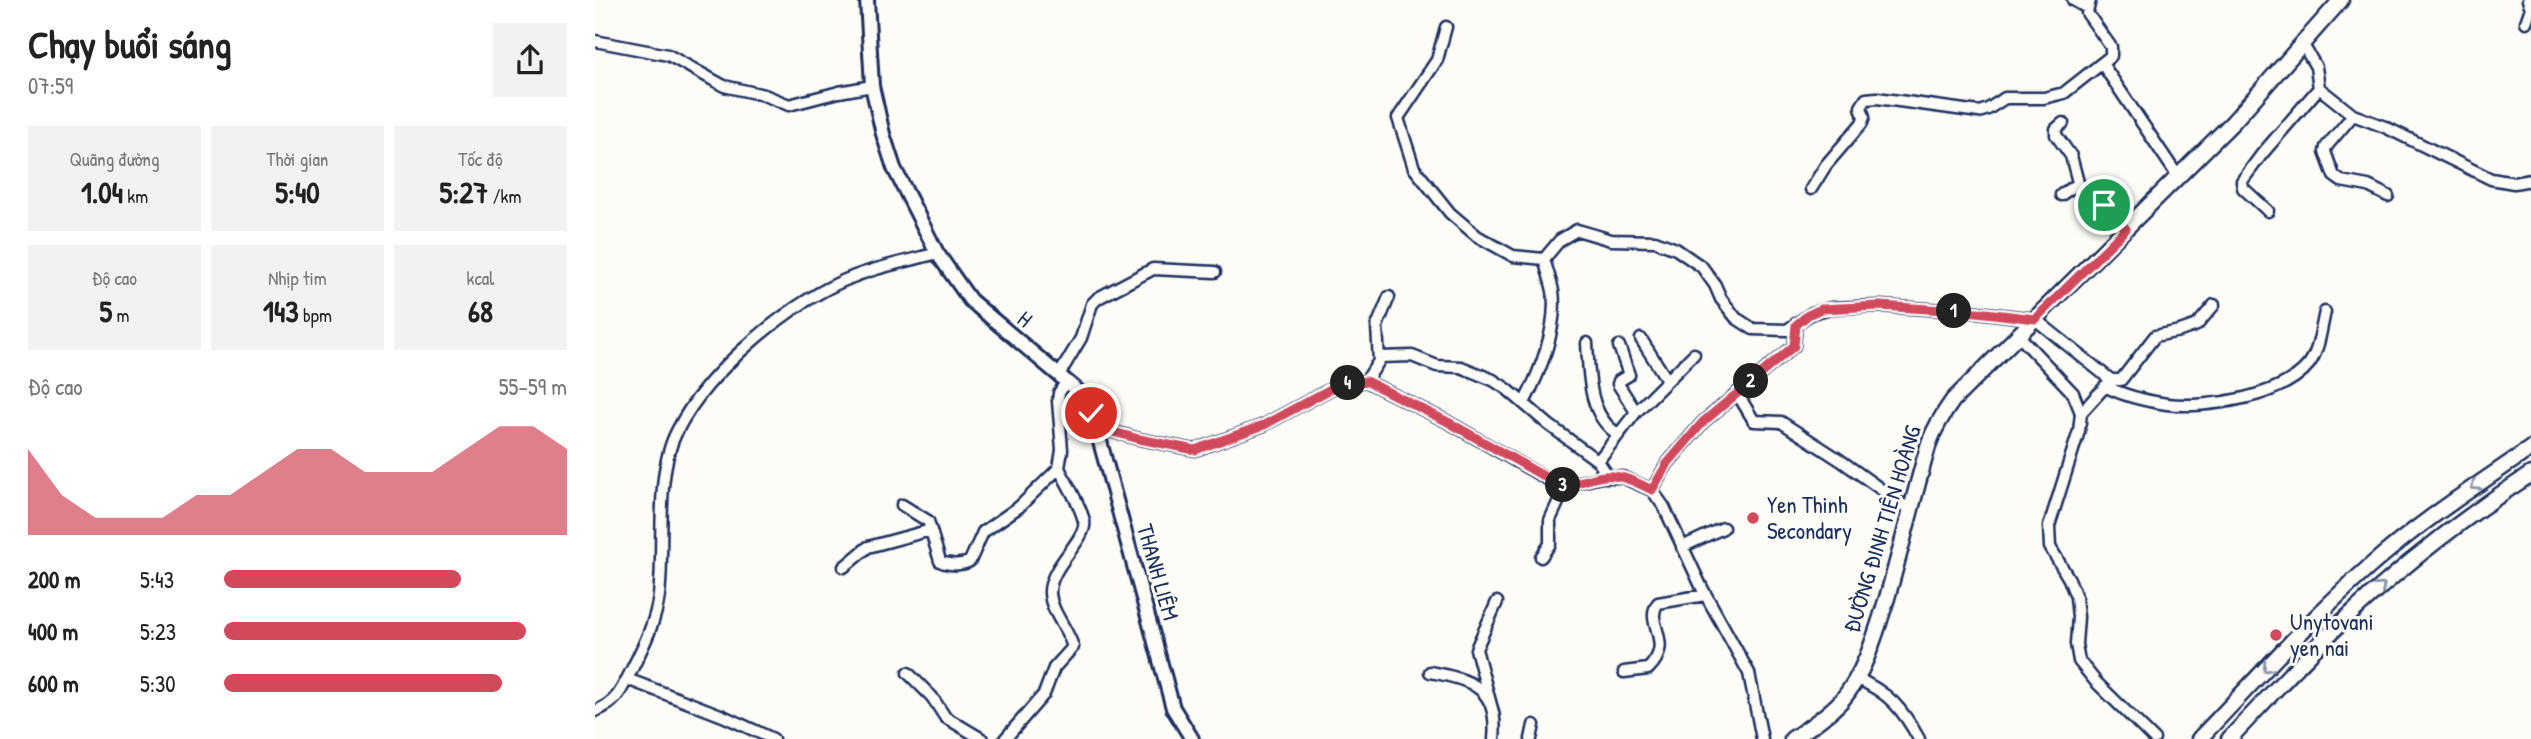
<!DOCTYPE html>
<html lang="vi">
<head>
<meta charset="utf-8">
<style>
	:root { --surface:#fff; --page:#f2f2f2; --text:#222; --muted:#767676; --accent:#d1495b }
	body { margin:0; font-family:"Patrick Hand",sans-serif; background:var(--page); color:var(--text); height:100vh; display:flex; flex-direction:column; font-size:26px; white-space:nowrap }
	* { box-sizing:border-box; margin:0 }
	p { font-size:23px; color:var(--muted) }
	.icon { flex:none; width:38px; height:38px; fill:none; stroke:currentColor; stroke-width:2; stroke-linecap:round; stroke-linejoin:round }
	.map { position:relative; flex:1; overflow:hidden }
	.details { display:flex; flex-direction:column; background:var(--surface); width:595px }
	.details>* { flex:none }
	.pin { position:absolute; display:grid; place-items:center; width:60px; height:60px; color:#fff; margin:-30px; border:4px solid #fff; border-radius:50%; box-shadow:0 2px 7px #0007 }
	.km { position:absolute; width:35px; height:35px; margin:-18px; border-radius:50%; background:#222; color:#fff; font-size:19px; line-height:35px; text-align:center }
	.round { display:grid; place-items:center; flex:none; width:74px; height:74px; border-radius:0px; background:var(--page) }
	.overview { display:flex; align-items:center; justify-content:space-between; height:119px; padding:0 28px }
	h1 { font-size:38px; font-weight:700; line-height:52px }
	.metrics { display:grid; grid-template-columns:repeat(3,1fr); gap:10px; height:119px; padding:7px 28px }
	.metrics div { display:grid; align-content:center; border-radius:0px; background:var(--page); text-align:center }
	.metrics b { font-size:30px; font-weight:700 }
	.metrics small { font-size:19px; font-weight:400 }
	.metrics p { font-size:19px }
	.chart { height:196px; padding:14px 28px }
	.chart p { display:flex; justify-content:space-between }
	.chart svg { width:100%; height:126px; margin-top:7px; fill:var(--accent); opacity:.7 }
	ul { padding:0 28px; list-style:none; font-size:23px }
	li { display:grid; grid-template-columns:112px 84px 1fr; align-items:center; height:52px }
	li i { height:18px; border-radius:9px; background:var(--accent) }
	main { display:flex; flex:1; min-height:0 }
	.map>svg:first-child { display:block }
</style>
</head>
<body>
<main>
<section class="details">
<div class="overview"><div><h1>Chạy buổi sáng</h1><p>07:59</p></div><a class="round"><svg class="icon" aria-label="share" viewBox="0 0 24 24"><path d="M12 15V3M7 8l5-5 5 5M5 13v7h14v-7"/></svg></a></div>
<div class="metrics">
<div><p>Quãng đường</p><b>1.04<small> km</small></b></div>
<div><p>Thời gian</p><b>5:40</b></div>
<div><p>Tốc độ</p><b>5:27<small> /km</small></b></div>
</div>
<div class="metrics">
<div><p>Độ cao</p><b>5<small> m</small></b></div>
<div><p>Nhịp tim</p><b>143<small> bpm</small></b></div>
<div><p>kcal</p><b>68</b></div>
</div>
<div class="chart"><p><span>Độ cao</span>55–59 m</p>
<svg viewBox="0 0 160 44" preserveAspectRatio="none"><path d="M0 44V14L10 30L20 38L30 38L40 38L50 30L60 30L70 22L80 14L90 14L100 22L110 22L120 22L130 14L140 6L150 6L160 14V44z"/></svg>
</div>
<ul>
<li><b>200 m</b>5:43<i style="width:69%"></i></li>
<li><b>400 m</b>5:23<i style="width:88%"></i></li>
<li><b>600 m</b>5:30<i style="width:81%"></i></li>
</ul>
</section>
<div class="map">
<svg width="1936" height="739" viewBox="0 0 1936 739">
	<rect width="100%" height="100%" fill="#fdfcf7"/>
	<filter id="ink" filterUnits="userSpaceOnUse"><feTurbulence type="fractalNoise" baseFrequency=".0143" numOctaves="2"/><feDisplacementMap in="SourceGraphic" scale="14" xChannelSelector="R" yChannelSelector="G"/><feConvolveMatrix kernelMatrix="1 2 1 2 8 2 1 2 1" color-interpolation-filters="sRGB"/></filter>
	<g filter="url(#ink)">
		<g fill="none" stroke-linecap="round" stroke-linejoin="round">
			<defs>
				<path id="street" d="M1478,0L1492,8
					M1931,22L1936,8L1933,0
					M851,27L842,60L803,118L819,168L855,213L882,236L918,256L949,259L965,240L982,230L1016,240L1060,241L1081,249L1107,267L1120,285L1126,299L1141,318L1158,329L1192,330L1217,313L1236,308L1284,306L1382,312L1440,319L1516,380
					M0,41L73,55L129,86L169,95L194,105L244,92L277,86
					M1707,43L1721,67L1724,88L1758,115L1790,127L1896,179L1919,183L1936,180
					M1508,65L1584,178
					M1758,115L1731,147L1730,152L1739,176L1746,181L1773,186L1793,196
					M1468,123L1461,129V135L1476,156L1484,186
					M1216,189L1231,165L1267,123L1269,117L1266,107L1271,99L1282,98L1384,112L1393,109L1410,98H1449L1469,93L1516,56V47L1492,13L1495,0
					M1466,195C1472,191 1479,184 1486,186C1497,190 1522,219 1531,229
					M1673,211L1648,188L1647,181L1667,154L1724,88
					M1424,336L1478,393L1486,413L1484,431L1454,526L1455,547L1474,579L1481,597L1483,617L1481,644L1484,661L1501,682L1559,739
					M1046,339L1072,380
					M992,343C994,374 993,416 1023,434
					M1024,346L1034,375L1024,381L1023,384L1041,412
					M785,357L817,356L842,366L866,367L898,380L912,389L954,425L1003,461L1013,476
					M464,375L486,338L497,304L503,298L558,269L620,272
					M771,381L784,361L782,326L794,297
					M1510,386C1529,396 1551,401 1572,404C1611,409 1688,397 1714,364C1724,351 1726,328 1730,312
					M1142,393L1159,421L1186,422L1245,460L1315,510
					M929,403C945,372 963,327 958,291C956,281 952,270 949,259
					M1486,413L1516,380H1526L1560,336L1585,331L1602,325L1619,305
					M501,427L544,439L600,450L669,425L741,386L771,381L853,422L959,483L971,485L1007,477H1027L1057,490L1069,507L1107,588L1154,673L1167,739
					M1003,461L1041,412L1099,354
					M1057,490L1072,464L1108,422L1199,346L1201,325
					M307,505L333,521L345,561C353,565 366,566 375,561L388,532L424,507L464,468L467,450L463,401L464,393L471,382
					M1087,547L1128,528
					M946,557L955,544V520L971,485
					M249,567L273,547L336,530
					M835,672C878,680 904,688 899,739
					M1029,672L1053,669C1081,642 1048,623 1063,603L1110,595
					M313,673L337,697L350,717L387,739
					M1261,678C1294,693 1307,708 1324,739
					M32,679L128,716L178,739
					M896,705L881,649L902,602
					M0,711C22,703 27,689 37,669C49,645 61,621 64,595C70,546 59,475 82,431C112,371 197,300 260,276C286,266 315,261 342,253
					M410,739L449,694L459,668L478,647C473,629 456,612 455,593C454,566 493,539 489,521C485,504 472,484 464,468
					M936,739L939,725"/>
				<path id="secondary" d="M272,0L277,86L288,134L299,168L342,253L375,300L484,392L491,402L501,427L578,708L597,739"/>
				<path id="primary" d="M1197,739C1214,728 1233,715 1247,700C1271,671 1281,632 1292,598C1307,546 1319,495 1334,443C1340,427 1348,414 1358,400L1638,122L1746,0
					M1604,739C1659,682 1713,621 1773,568C1823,523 1881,486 1936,448
					M1634,739C1671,700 1707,660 1746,623C1805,567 1868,518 1936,474"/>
			</defs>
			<use href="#street" stroke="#1b2f5e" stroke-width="15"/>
			<use href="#secondary" stroke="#1b2f5e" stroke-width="18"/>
			<use href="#primary" stroke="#1b2f5e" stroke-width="19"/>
			<use href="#street" stroke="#fdfcf7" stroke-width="10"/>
			<use href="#secondary" stroke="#fdfcf7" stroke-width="12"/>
			<use href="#primary" stroke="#fdfcf7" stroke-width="14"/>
		</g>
		<defs><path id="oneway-chevron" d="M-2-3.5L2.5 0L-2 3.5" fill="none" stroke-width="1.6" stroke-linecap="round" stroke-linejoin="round" transform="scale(1.75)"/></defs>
		<g stroke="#8c96aa">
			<use href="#oneway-chevron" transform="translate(1880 486) rotate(146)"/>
			<use href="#oneway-chevron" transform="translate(1786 587) rotate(-41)"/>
			<use href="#oneway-chevron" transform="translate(1672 668) rotate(134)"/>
		</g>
	</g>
	<g fill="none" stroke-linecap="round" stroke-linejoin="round" filter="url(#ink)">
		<defs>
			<path id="route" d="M496,413L500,427L544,439L600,450L669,425L741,386L771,381L853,422L959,482C977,488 992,478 1009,476C1026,474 1043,483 1057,490L1072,464L1108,422L1199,346L1201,325L1213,315L1226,309L1284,306L1382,312L1440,319L1531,229L1509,205"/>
		</defs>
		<use href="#route" stroke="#fff" stroke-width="14"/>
		<use href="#route" stroke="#d1495b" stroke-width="9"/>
	</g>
	<g fill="#d1495b" stroke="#fdfcf7" stroke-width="2.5">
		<circle cx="1158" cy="518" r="7"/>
		<circle cx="1681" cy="635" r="7"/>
	</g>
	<g text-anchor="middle" stroke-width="6" stroke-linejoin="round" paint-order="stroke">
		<g font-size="23" fill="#1b2f5e" stroke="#fdfcf7">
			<text transform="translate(430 319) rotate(39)" y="8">H</text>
			<text transform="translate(1287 529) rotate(-73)" y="8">ĐƯỜNG ĐINH TIÊN HOÀNG</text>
			<text transform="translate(563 572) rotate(74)" y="8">THANH LIÊM</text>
		</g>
		<g font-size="23" fill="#1b2f5e" stroke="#fdfcf7" text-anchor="start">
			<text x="1172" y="513">Yen Thinh<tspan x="1172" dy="26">Secondary</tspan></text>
			<text x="1695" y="630">Unytovani<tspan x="1695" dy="26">yen nai</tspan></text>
		</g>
	</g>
</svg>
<div class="pin" style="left:1509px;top:205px;background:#1e9e55"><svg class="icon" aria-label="arrive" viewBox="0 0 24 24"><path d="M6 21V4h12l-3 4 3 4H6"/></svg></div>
<div class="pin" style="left:496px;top:413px;background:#d93025"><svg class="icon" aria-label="check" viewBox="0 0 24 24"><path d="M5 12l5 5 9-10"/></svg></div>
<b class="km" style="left:1359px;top:311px">1</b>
<b class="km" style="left:1156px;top:381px">2</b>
<b class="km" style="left:968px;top:485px">3</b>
<b class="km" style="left:753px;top:383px">4</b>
</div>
</main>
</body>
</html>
